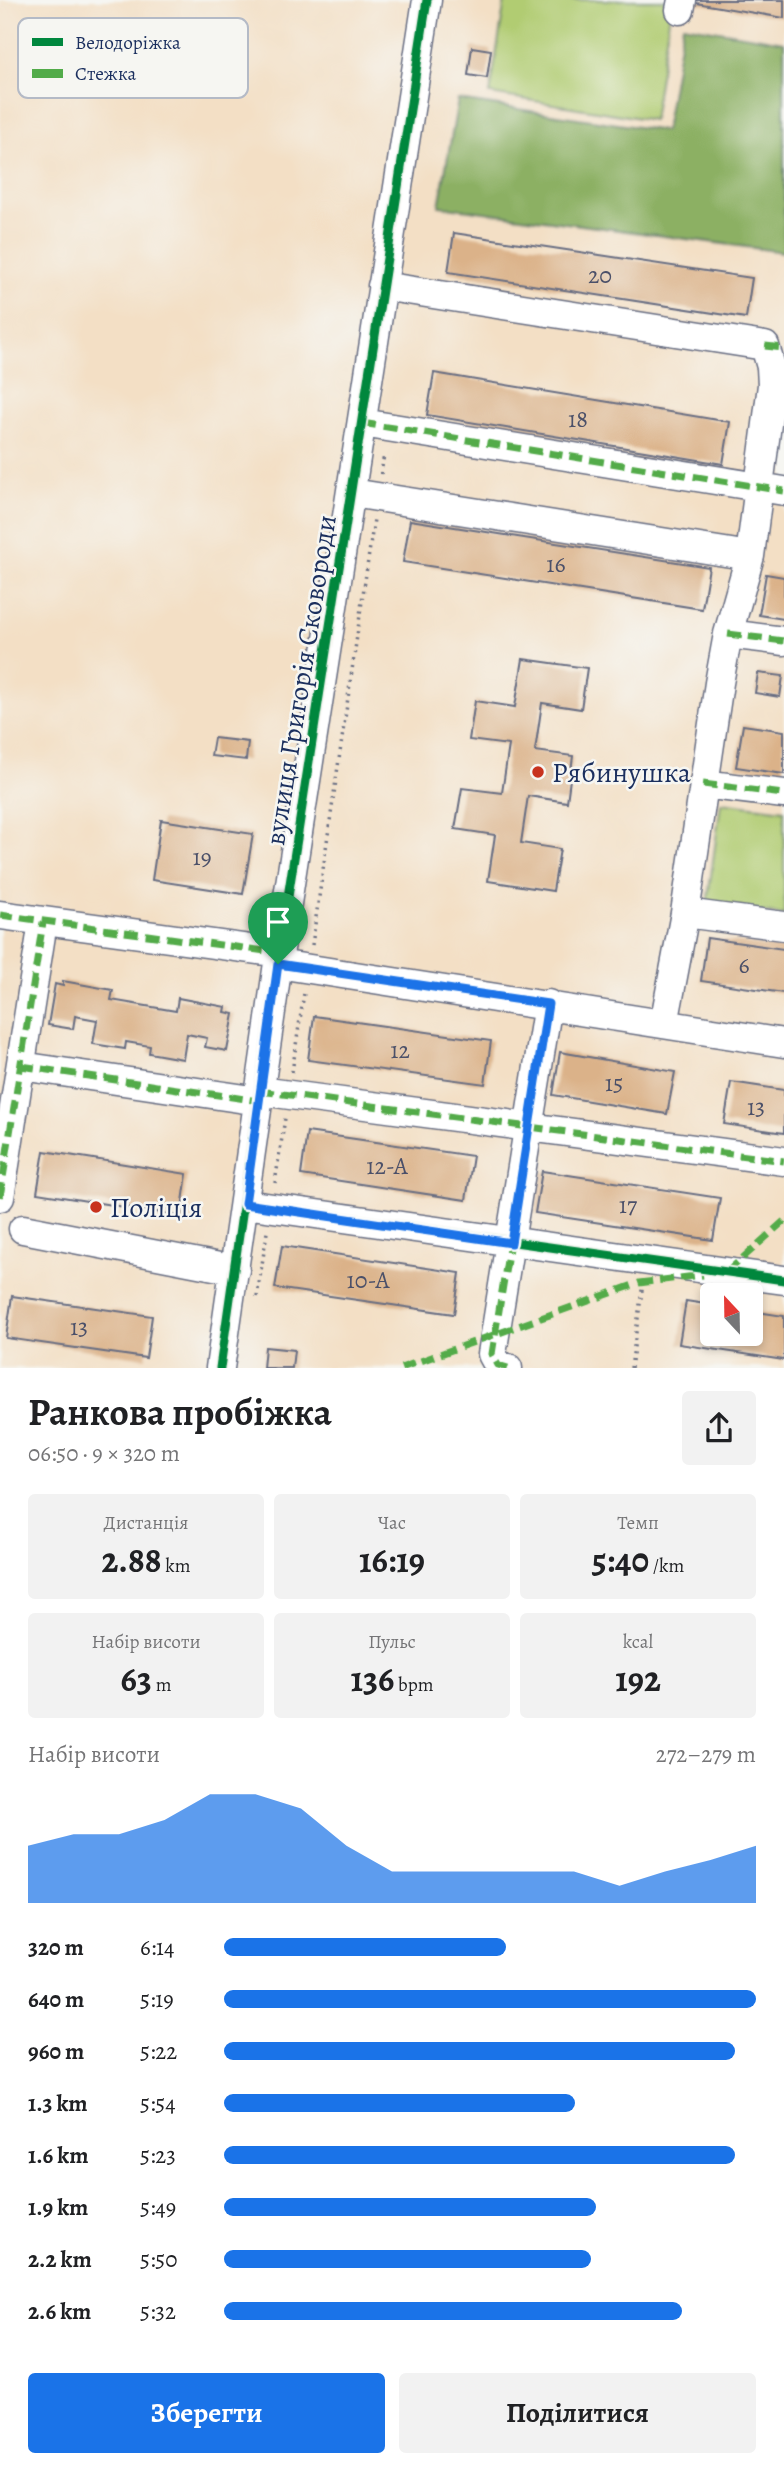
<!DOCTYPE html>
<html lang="uk">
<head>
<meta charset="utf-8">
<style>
	:root { --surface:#fff; --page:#f2f2f2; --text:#202124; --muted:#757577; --accent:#1a73e8 }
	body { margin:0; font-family:Alegreya,serif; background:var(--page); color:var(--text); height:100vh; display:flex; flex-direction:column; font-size:26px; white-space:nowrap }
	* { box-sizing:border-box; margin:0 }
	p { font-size:23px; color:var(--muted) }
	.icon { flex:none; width:38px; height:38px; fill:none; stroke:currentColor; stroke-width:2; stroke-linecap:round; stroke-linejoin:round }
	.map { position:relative; height:1368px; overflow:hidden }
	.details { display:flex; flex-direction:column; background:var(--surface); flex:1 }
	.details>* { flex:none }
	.needle { width:46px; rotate:338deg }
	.tools { position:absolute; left:700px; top:1283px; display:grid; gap:14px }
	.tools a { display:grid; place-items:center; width:63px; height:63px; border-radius:7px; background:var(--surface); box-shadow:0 4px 10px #0003; font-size:35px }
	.pin { position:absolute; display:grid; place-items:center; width:60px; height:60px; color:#fff; margin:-72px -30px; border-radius:50% 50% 50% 0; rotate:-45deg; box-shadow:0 0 7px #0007 }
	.pin .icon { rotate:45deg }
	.round { display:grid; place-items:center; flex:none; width:74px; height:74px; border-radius:7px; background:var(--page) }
	.headline { display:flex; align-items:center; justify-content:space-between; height:119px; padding:0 28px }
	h1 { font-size:38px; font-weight:600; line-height:52px }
	.stats { display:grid; grid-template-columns:repeat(3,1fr); gap:10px; height:119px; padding:7px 28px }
	.stats div { display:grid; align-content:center; border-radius:7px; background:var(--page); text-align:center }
	.stats b { font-size:35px; font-weight:600 }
	.stats small { font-size:19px; font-weight:400 }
	.stats p { font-size:19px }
	.chart { height:196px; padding:14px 28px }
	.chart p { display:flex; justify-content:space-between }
	.chart svg { width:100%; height:126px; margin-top:7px; fill:var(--accent); opacity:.7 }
	.action { display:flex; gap:14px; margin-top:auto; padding:14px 28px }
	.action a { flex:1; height:80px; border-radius:7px; background:var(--accent); color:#fff; font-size:28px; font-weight:600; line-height:80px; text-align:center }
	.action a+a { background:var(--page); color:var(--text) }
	ul { padding:0 28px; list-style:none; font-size:23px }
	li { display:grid; grid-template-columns:112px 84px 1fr; align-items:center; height:52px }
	li i { height:18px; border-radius:9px; background:var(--accent) }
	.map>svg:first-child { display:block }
</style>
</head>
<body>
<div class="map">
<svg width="784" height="1368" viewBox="0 0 784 1368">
	<rect width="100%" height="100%" fill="#f6f6f2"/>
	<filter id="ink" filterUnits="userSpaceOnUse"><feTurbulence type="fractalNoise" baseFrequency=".0143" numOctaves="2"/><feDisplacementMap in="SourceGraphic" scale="14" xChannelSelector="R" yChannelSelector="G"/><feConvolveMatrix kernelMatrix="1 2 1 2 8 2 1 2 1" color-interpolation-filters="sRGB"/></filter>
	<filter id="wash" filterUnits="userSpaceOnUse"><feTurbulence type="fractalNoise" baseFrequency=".00686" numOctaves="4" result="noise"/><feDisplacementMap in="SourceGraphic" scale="28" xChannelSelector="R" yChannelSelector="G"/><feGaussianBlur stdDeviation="1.57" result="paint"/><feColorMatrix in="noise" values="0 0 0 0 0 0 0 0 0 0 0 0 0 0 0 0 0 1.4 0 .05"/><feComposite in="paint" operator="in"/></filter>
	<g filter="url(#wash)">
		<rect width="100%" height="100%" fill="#f3dfc5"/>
		<path fill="#b1cc72" stroke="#667e68" stroke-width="2" d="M505,0H672L653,120L490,94Z
			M721,802L784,810V915L707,905Z"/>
		<path fill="#8cb064" stroke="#547061" stroke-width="2" d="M683,25L784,42V252L439,206L458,100L665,131Z"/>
		<g id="blocks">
			<path fill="#dbb289" d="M696,0H784V18L696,3Z
				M472,47L491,50L487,78L468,75Z
				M454,233L752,278L746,318L448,272Z
				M434,373L730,422L723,464L427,415Z
				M410,520L709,567L702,609L403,562Z
				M766,574L784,577V619L759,615Z
				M523,659L587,668L581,709L542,703L535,751L573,756L567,802L528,796L521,843L560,849L553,891L488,881L495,835L455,829L462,788L502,793L509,745L469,740L475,701L515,707Z
				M758,673L783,676L780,697L755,693Z
				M743,725L784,731V774L736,767Z
				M214,738L248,742L246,760L211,756Z
				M161,820L253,834L243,894L152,880Z
				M707,938L784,949V993L701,981Z
				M63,981L113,990L111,1000L176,1011L178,998L226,1007L225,1012L234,1014L227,1051L205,1047L207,1038L187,1034L183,1059L149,1053L150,1046L126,1042L125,1049L93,1044L97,1020L75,1016L73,1029L48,1025L55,984L63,986Z
				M314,1016L491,1041L485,1084L308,1060Z
				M560,1052L675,1072L667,1114L553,1095Z
				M731,1082L784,1090V1133L724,1124Z
				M307,1132L473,1156L466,1200L301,1175Z
				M44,1151L187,1174L181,1216L37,1193Z
				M542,1171L720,1198L713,1240L535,1213Z
				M282,1246L460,1273L454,1314L275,1288Z
				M12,1296L152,1316L146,1358L6,1338Z
				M686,1301L712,1305V1334H751V1311L784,1316V1360L679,1344Z
				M265,1347L294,1350L292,1368H263Z"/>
		</g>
	</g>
	<g filter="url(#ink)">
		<use href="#blocks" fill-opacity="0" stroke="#676d82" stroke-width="2"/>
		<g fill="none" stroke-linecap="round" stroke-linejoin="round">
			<defs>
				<path id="minor" d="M680,10L682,0
					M382,286L765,346L771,367L772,385L750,556L728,634L719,683L685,913L664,1024
					M362,423L784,491
					M352,493L750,556
					M728,634L784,641
					M703,784L784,794
					M685,913L784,926
					M0,915L280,953
					M278,964L784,1043
					M21,1066L259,1101
					M260,1091L784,1161
					M0,1197L43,922
					M245,1204L784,1280
					M23,1229L235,1270
					M220,1368L281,942L427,0
					M508,1368L498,1365L492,1354L548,1004"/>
			</defs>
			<use href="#minor" stroke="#676d82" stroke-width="31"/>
			<path stroke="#676d82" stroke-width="3.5" stroke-dasharray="2 5" stroke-linecap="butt" d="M381,474L384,454
				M312,945L374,519
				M292,1072L304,993
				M275,1183L285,1118
				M257,1297L267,1232
				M631,1368L643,1283"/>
			<use href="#minor" stroke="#fff" stroke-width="28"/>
			<path stroke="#52ab49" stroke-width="7" stroke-dasharray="14 7" stroke-linecap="butt" d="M765,346L784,348
				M362,423L784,491
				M728,634L784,641
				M703,784L784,794
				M0,915L280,953
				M21,1066L259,1101
				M260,1091L784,1161
				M0,1197L43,922
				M727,1272L784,1221
				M401,1368L639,1283L703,1275
				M508,1368L498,1365L492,1354L548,1004"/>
			<defs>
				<path id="cycleway" d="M245,1204L784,1280
					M220,1368L281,942L427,0"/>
			</defs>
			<use href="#cycleway" stroke="#f6f6f2" stroke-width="13"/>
			<use href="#cycleway" stroke="#00873e" stroke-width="9"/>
		</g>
	</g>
	<g fill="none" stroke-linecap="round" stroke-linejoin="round" filter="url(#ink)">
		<defs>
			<path id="route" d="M278,964L548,1004L511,1243L245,1204Z"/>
		</defs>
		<use href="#route" stroke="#fff" stroke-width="14"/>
		<use href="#route" stroke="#1a73e8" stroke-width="9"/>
	</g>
	<g fill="#c8321e" stroke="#f6f6f2" stroke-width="2.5">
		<circle cx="538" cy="772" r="7"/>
		<circle cx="96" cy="1207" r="7"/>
	</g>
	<g text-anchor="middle" stroke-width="5" stroke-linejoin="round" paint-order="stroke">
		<g font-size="24" fill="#4b5069">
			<text x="600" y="283">20</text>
			<text x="578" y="427">18</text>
			<text x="556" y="572">16</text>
			<text x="202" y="865">19</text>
			<text x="744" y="973">6</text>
			<text x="400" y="1058">12</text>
			<text x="614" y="1091">15</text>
			<text x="756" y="1115">13</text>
			<text x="387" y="1174">12-А</text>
			<text x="628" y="1213">17</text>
			<text x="368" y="1288">10-А</text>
			<text x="79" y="1335">13</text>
		</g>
		<g font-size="28" fill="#1b2f5e" stroke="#f6f6f2">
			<text transform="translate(300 680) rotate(-81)" y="10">вулиця Григорія Сковороди</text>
		</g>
		<g font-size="28" fill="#1b2f5e" stroke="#f6f6f2" text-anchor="start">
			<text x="552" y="782">Рябинушка</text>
			<text x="110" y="1217">Поліція</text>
		</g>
	</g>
	<rect x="18" y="18" width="230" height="80" rx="10" fill="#f6f6f2" stroke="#b4bac6" stroke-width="2"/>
	<rect x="32" y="38" width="31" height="8" fill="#00873e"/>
	<rect x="32" y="69" width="31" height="9" fill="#52ab49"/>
	<g font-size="19" fill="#1b2f5e">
		<text x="75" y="49">Велодоріжка</text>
		<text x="75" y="80">Стежка</text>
	</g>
</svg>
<div class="tools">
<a><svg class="needle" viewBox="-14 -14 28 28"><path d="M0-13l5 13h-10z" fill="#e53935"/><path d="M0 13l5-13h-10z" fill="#757577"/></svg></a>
</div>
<div class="pin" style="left:278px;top:964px;background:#1e9e55"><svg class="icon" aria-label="arrive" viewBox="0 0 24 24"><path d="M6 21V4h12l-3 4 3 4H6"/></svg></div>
</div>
<section class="details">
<div class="headline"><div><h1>Ранкова пробіжка</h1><p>06:50 · 9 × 320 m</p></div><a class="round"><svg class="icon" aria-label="share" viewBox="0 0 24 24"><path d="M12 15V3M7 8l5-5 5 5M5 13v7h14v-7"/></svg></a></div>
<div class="stats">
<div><p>Дистанція</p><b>2.88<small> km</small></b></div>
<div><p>Час</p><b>16:19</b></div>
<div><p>Темп</p><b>5:40<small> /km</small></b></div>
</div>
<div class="stats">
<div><p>Набір висоти</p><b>63<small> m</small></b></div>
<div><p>Пульс</p><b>136<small> bpm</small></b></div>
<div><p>kcal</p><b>192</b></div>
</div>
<div class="chart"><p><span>Набір висоти</span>272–279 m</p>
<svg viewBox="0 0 160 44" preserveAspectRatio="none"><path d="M0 44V24L10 20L20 20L30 15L40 6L50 6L60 11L70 24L80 33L90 33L100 33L110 33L120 33L130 38L140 33L150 29L160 24V44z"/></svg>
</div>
<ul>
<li><b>320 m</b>6:14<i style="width:53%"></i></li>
<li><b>640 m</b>5:19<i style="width:100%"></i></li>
<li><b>960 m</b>5:22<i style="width:96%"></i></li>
<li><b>1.3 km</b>5:54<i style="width:66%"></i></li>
<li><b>1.6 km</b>5:23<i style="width:96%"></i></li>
<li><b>1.9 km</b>5:49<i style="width:70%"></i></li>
<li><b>2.2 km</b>5:50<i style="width:69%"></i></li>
<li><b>2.6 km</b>5:32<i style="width:86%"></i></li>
</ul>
<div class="action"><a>Зберегти</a><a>Поділитися</a></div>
</section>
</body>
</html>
